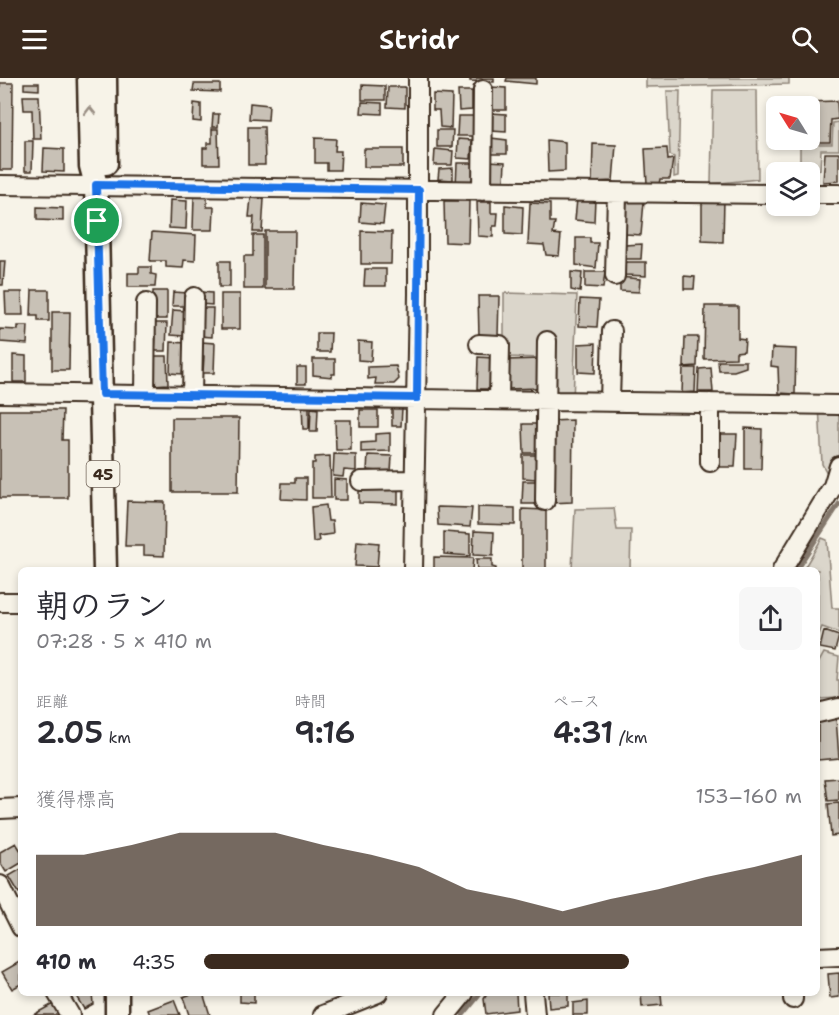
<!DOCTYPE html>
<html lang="ja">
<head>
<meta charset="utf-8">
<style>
	:root { --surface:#fff; --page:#f7f7f7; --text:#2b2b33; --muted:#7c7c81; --accent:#3b2a1e }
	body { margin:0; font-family:"Shantell Sans","Klee One",sans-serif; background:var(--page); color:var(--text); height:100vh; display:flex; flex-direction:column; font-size:22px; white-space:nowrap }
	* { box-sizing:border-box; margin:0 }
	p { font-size:20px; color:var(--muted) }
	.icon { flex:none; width:33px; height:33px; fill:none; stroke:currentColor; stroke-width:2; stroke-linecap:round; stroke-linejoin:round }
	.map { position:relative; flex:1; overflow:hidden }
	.sheet { position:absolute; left:18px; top:489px; width:802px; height:429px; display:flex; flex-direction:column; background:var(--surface); border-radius:9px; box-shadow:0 3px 9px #0003 }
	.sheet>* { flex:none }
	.needle { width:39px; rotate:307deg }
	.buttons { position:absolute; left:766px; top:18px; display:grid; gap:12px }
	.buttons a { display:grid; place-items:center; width:54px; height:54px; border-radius:9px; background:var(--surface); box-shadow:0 3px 9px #0003; font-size:30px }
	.pin { position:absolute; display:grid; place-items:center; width:51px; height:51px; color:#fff; margin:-26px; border:3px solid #fff; border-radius:50%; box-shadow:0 2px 6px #0007 }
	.round { display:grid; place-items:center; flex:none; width:63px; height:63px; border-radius:9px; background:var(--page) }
	.head { display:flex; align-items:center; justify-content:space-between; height:102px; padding:0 18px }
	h1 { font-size:33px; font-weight:600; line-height:45px }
	.figures { display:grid; grid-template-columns:repeat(3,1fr); gap:9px; height:102px; padding:6px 18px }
	.figures div { display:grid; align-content:center }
	.figures b { font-size:30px; font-weight:600 }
	.figures small { font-size:16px; font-weight:400 }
	.figures p { font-size:16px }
	.chart { height:168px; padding:12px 18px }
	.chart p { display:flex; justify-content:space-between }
	.chart svg { width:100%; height:108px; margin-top:6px; fill:var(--accent); opacity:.7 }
	ul { padding:0 18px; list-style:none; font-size:20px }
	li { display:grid; grid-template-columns:96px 72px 1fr; align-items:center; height:45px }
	li i { height:15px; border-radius:8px; background:var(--accent) }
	header { display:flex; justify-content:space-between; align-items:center; height:78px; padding:0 18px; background:var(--accent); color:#fff; font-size:27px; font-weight:600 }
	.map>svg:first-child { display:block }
</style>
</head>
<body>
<header><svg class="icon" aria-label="menu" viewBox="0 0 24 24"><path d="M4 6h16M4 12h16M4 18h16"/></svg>Stridr<svg class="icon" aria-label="search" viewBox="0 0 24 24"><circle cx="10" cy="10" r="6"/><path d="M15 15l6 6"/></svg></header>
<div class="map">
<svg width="839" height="937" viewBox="0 0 839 937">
	<rect width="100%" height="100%" fill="#f7f3e8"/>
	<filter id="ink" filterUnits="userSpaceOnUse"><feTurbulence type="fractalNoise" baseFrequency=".0167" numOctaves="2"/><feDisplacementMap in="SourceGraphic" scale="12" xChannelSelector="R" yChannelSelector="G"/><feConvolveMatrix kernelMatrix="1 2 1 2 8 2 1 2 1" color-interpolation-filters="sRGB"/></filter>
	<g filter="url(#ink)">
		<path fill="#dbd6cb" stroke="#8b8074" stroke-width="1.5" d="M646,0H789V6L646,9Z
			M713,12H757L758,101L711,106Z
			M667,13H680L678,98L674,99V79L670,77Z
			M839,44V72H821L820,92L800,90V62H804L805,66H832L833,45Z
			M504,215L577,217L573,323L545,322L546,280L504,279Z
			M819,326L839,327V386L833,406L822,386Z
			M614,430L617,452H631L630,492H572L575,431Z
			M822,460L827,462L832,530H839V555L822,549L818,559V492H803Z
			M824,575L839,579L837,602H839V620L818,621V586Z"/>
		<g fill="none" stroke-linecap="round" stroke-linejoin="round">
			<path stroke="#84786c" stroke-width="5" d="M796,492L839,426
				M463,937L481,915"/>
		</g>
		<path fill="#c8c1b6" stroke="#3b2a1e" stroke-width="1.5" d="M470,0H494V4L470,3Z
			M507,0H536V6L506,3Z
			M0,5H13L12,92H0Z
			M24,5H39V12L24,11Z
			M194,6H220V14L193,13Z
			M362,7L385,8V22H362Z
			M388,9H405V30L387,29Z
			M491,9L506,10V32H491Z
			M458,13H472V32L459,33Z
			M433,16L452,17L451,50L440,49L439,32H433Z
			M23,18H39L41,61H33L32,32H24Z
			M837,23L838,41L831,42L830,64H807V62H810V28H807V24Z
			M362,24L382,25V36L361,35Z
			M194,25L201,26V44L193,43Z
			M250,25L269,27L268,42L249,41Z
			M491,35L506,36V54L491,53Z
			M213,36H219L218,49H212Z
			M458,38H476L475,58H457Z
			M248,49H264L265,87H248Z
			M212,51H218L219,86H203V70H207V65H212Z
			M437,52H453L452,69H437Z
			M315,60L336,61L335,73H341L340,92H327V85H315Z
			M491,60L507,62V76H490Z
			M458,61L472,62L471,81L457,80Z
			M547,62L565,64V93L548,94Z
			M25,63H33L32,93H25Z
			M593,66L616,67L613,103L592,104Z
			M44,70L64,71V94L43,93Z
			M667,70L668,82L673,81L670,101H660L659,106H647L645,71Z
			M364,71H403V89H364Z
			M435,71L453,73L452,87H434Z
			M825,75H839V103L823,104Z
			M489,83L505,84L504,103H490Z
			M457,85H475V106L456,108Z
			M453,90V102L438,101L439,91Z
			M194,118H207V129H214L213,152H193Z
			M251,120L264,121L262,154H253L254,139H249Z
			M577,121H595L594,144L575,142Z
			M702,121H724L723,164L702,163Z
			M170,122L187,123L186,151L169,150Z
			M626,122L644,124L641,157L626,156Z
			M444,123H469L468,165L445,164Z
			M477,124H491V135H498L497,148H493V159L478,158Z
			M361,125L385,127L383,146L360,144Z
			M530,125L550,126V144H555L553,156L561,157L559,178L546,177L544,167L528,166Z
			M505,127L523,129L522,157L505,156Z
			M37,129L63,130V143L37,142Z
			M265,153H295L294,211H265Z
			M361,153L392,154L391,186H361Z
			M152,154L196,157L195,183L184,182L183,190L166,189V183H150Z
			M253,157H263V211H244V178H253Z
			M576,160H590V165H598L596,190L576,187Z
			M642,166L641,181H625V167Z
			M0,183H5L3,207H0Z
			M219,183H230V209H219Z
			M625,184H646V198L625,197Z
			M139,189H151V196L156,197L155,209H128V195H139Z
			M365,191H386V208H364Z
			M571,194L582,195L580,214L571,212Z
			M585,194H605L603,210L585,209Z
			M684,198L695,199L694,211H684Z
			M620,199L640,201L639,214L620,213Z
			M32,212H49V243H38V238H31Z
			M153,213H167V241H153Z
			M5,214H22L23,237H6Z
			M173,214L187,215L186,228H172Z
			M201,214L212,215V227L200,226Z
			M221,216H240V251H221Z
			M478,218H499L498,259L479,258Z
			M580,221L599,222L597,249L579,248Z
			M705,228H738V260L745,261L744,273L736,274V280L704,281Z
			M200,230H213L212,259L199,258Z
			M173,232L186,233L184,258L171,257Z
			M52,234H70L69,292H52Z
			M153,245H167L166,273H155L156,257H152Z
			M18,248H28L27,266L0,264V251L18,252Z
			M317,255H331L330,274H317Z
			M685,259H698L697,288L684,289Z
			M358,263L372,264L371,283L358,282Z
			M171,264L186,265L182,296L170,295Z
			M201,264L215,265L214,295H203L204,278L200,277Z
			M596,265L595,295L578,294V266Z
			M772,270L796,271L795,316L779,315L778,289L771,288Z
			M13,277L26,278V304H13Z
			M153,278H167L168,306L153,307Z
			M478,279L493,280L492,311H477Z
			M313,281H335V296H332V299L313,297Z
			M540,281V310L507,311L506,282Z
			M718,283H746V289L734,293H719Z
			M396,288L399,301L394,306H375L376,300L368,301V289Z
			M297,289H306V306H297Z
			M683,290H696L695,314L682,315Z
			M711,290L713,314H698L699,291Z
			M302,326H309V351H303Z
			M311,330L318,331L317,354H310Z
			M392,330H402L401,348H392Z
			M0,332H63L62,362H68V420H0Z
			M360,332H378V349H360Z
			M172,340H239L238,414H172Z
			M335,342H351V372H336Z
			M573,342L572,424L550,425L551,343Z
			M523,346H537L536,375H524Z
			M745,350L762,351L761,391H745Z
			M390,355V373L361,374V365L375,364V356Z
			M718,356H737L735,389H718Z
			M334,376L356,377V393L344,392L343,399L333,398Z
			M368,377L392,378L391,394L367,392Z
			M523,377H537L536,401L523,400Z
			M330,378L331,420H312V385H315V379Z
			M295,400H306V422L281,421L282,405H295Z
			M334,401L347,402V422H334Z
			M523,403H537L538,426H522Z
			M359,408H398V426L359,425Z
			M127,423L165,424L164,478L144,477V468H125Z
			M326,427L328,443H332L333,456L318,458L319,463L313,464L311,429Z
			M437,429L472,430L470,449L438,447Z
			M478,429L515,430V447L478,446Z
			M522,431L546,432V492H522Z
			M474,453L494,454L493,478L473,477Z
			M444,454L470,456V478L444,476Z
			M357,463L379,465L377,489L355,488Z
			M434,479L473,480L472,492H434Z
			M476,481H492V489L496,490V492H477Z
			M824,553L839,558L835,573L820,570Z
			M836,639L839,680L818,682V641Z
			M839,700V722L828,723L825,701Z
			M839,725V757L831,758L828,726Z
			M16,765L21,773V785L6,794L0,784V774Z
			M21,791V814L19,815L9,798Z
			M21,883V906L12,911L2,894Z
			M839,895V919L830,920L828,896Z
			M74,915H92L93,926L84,931Z
			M194,915H203L210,937H189L183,919Z
			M240,915H254V925L240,924Z
			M516,915L517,932L486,936L484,921L487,916Z
			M548,915H568V928L549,930Z
			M641,915L661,917L662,927L642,929Z
			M174,922L180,937H150L148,932Z
			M588,923V937H573V925Z
			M53,926L59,937H33Z"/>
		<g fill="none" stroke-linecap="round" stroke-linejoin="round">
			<defs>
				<path id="minor" d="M0,107L777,116
					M482,113L483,12
					M810,116H839
					M615,198L617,115
					M479,266L500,267L499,322
					M0,315L839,327
					M145,317L146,225
					M192,317L194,219
					M610,323L612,253
					M710,384V325
					M361,403L414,402
					M545,423L547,263
					M413,492L418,216V0
					M782,492L833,408L839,388
					M0,524H21
					M818,635L839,630
					M0,731L21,730
					M0,807L21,849
					M818,879L839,878
					M57,915L70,937
					M533,915L535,937
					M793,915V921
					M323,937L378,915
					M446,937L464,915"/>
				<path id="major" d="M89,0L91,88L96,107L105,492
					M105,0L106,85
					M117,915V937"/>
			</defs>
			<use href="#minor" stroke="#3b2a1e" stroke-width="22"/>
			<use href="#major" stroke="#3b2a1e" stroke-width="27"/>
			<use href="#minor" stroke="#f7f3e8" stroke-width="18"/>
			<use href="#major" stroke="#f7f3e8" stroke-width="22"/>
		</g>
		<defs><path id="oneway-chevron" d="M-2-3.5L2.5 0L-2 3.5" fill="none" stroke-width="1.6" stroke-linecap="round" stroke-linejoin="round" transform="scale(1.5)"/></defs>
		<use stroke="#998e83" href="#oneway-chevron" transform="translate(90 33) rotate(-91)"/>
	</g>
	<g fill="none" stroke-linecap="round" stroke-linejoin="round" filter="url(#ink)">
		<defs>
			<path id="route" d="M96,107L419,112L417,320L102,316Z"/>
		</defs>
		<use href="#route" stroke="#fff" stroke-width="12"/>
		<use href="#route" stroke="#1a73e8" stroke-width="8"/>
	</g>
	<g text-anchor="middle" stroke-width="6" stroke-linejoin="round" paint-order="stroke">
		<rect fill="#f7f3e8" stroke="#73665b" stroke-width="1.5" x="86.5" y="383" width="33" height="26" rx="4.5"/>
		<g font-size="16" font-weight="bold" fill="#3b2a1e">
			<text x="103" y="402">45</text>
		</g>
	</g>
</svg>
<div class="buttons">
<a><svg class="needle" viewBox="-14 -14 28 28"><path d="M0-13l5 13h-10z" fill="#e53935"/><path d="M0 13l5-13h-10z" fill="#7c7c81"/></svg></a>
<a><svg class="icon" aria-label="layers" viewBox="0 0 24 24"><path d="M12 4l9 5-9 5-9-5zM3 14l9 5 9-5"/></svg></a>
</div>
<div class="pin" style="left:97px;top:143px;background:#1e9e55"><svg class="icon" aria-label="arrive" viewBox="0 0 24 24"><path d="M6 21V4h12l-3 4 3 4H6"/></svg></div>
<section class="sheet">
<div class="head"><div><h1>朝のラン</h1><p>07:28 · 5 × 410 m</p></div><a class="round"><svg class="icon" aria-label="share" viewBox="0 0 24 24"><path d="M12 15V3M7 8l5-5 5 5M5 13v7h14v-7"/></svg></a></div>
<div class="figures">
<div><p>距離</p><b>2.05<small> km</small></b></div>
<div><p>時間</p><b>9:16</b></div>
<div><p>ペース</p><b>4:31<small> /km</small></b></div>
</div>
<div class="chart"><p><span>獲得標高</span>153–160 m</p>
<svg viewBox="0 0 160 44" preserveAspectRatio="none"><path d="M0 44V15L10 15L20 11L30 6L40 6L50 6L60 11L70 15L80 20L90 29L100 33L110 38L120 33L130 29L140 24L150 20L160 15V44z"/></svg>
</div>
<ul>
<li><b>410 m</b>4:35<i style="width:71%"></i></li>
</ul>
</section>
</div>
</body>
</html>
